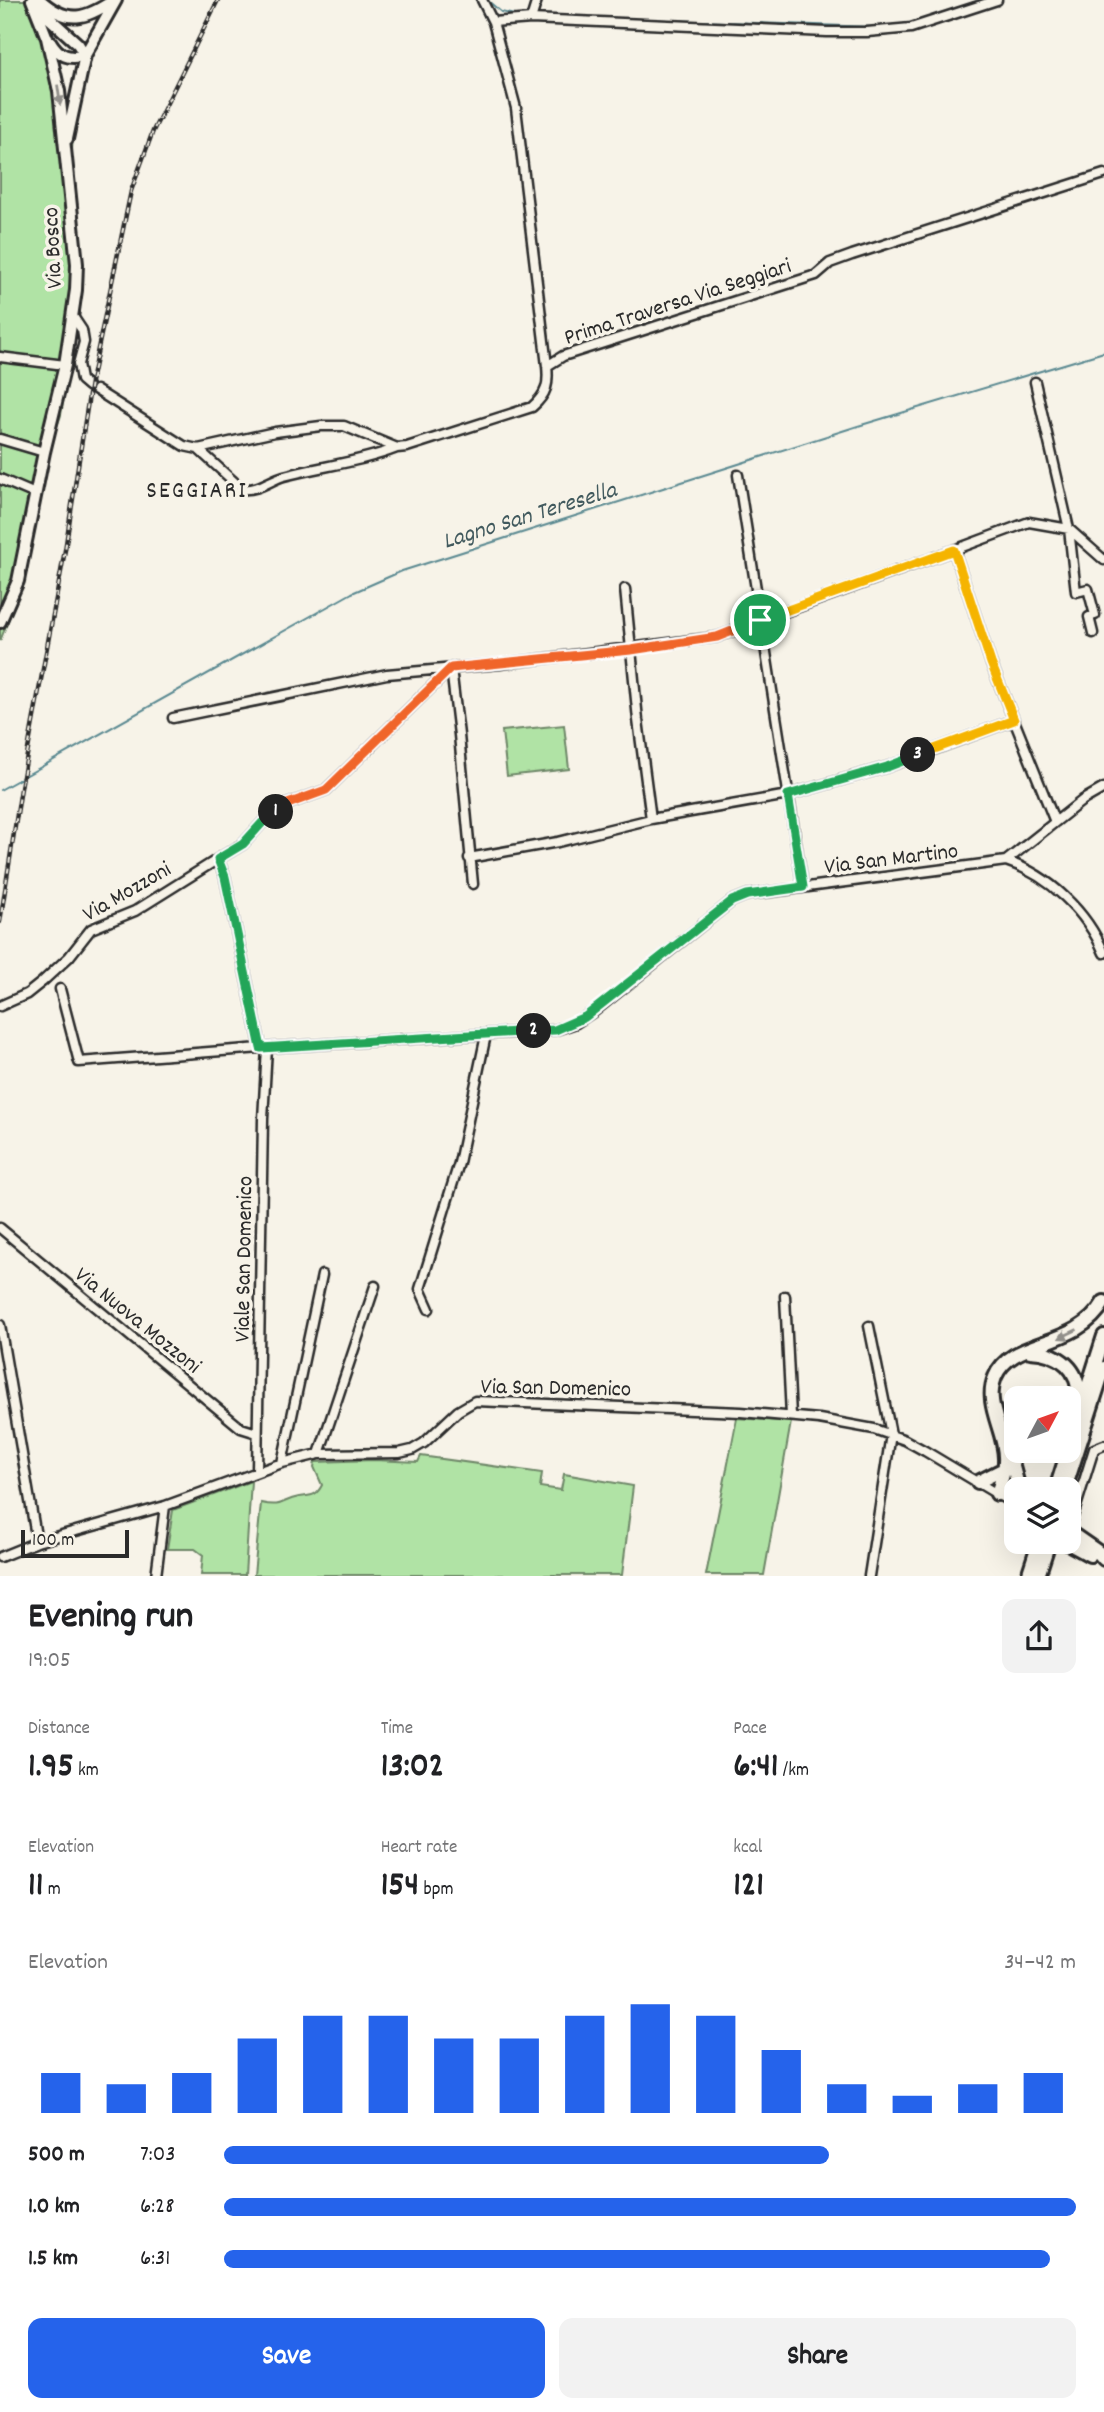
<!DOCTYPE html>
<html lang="en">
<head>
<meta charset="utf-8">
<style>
	:root { --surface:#fff; --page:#f2f2f2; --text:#202124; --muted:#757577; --accent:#2563eb }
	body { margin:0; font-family:Dekko,sans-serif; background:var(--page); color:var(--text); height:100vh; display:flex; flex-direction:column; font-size:26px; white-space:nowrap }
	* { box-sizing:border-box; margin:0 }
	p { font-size:23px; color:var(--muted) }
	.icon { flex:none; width:38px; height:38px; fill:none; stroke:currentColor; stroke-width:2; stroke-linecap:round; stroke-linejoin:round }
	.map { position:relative; height:1576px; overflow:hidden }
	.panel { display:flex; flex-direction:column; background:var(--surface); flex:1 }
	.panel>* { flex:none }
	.needle { width:46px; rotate:49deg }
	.buttons { position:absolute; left:1004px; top:1386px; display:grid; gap:14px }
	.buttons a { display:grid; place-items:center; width:77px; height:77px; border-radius:14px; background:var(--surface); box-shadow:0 7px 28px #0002; font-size:35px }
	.scale { position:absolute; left:21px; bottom:18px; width:108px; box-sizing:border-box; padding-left:7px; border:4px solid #2b2b2b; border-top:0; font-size:19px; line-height:24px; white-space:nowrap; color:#2b2b2b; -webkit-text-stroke:5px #f7f3e8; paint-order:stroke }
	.pin { position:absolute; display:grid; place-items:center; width:60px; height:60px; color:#fff; margin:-30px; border:4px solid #fff; border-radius:50%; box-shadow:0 2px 7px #0007 }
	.km { position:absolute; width:35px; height:35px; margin:-18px; border-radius:50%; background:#222; color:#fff; font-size:19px; line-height:35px; text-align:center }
	.round { display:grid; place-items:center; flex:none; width:74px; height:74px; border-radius:14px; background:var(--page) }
	.head { display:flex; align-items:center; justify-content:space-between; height:119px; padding:0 28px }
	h1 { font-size:38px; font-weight:700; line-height:52px }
	.figures { display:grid; grid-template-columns:repeat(3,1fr); gap:10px; height:119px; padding:7px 28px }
	.figures div { display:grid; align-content:center }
	.figures b { font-size:35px; font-weight:700 }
	.figures small { font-size:19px; font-weight:400 }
	.figures p { font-size:19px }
	.chart { height:196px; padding:14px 28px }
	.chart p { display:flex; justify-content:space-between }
	.chart svg { width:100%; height:126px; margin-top:7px; stroke:var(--accent); stroke-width:6 }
	.primary-button { display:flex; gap:14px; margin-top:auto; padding:14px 28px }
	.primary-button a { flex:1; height:80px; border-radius:14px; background:var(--accent); color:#fff; font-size:28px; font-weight:700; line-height:80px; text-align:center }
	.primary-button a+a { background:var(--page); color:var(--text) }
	ul { padding:0 28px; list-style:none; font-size:23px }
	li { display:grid; grid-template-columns:112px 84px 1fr; align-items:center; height:52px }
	li i { height:18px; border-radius:9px; background:var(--accent) }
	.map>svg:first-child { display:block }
</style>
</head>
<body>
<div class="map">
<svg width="1104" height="1576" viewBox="0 0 1104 1576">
	<rect width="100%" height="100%" fill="#f7f3e8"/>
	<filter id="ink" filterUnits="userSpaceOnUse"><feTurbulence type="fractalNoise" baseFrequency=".0143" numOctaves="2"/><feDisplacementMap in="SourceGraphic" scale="14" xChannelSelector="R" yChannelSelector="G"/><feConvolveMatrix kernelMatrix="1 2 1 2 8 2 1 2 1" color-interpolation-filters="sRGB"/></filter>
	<g filter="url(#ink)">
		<path fill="#b0e3a5" stroke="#6e8768" stroke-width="2" d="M0,0H37L73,135L71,166L74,208L80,237L79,309L61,415L47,456L22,586L0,641Z
			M564,725L569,769L507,776L502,731Z
			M737,1418L791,1422L764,1575H706Z
			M421,1456L542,1473L540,1487L561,1490L564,1474L633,1486L622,1575H254L261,1503C284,1508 281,1500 299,1497C311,1495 316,1497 322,1485L314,1467L315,1462L374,1460L418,1462Z
			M251,1481L245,1575H201L203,1555L195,1549H167L173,1510Z"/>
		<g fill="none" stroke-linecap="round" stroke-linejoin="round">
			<path stroke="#5a8991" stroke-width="2" d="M487,0L501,12L519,16
				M943,14L980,0
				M602,18L876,27
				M892,26L914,23
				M0,790L352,593L402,571L858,426L1104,352"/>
			<defs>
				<path id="minor" d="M531,19L827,32H867L911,28L997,0
					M493,22L531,19L537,0
					M72,315L82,330L84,342L78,364L81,380L88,386
					M0,357L65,365
					M547,366L563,356L816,275L830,263L852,255L1104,174
					M1035,382L1069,529L1076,592L1088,589L1095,615L1089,617L1093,633
					M96,390L184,446L198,449L275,432L321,426H344L397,448L407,447L532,407C547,394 549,384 547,366L516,108L493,22L482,0
					M0,439L44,452
					M198,449L242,489C258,491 270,480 284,476C322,466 361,462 397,448
					M738,475L803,887
					M0,479L35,494
					M625,589L638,720L651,819
					M451,668L459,735L473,884
					M173,718L387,674L500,664L717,637L954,550
					M1055,822L991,663L954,550L1029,522L1069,529L1104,560
					M469,858L558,842L651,819L788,795L887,767L1014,720
					M218,859L243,844L262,823L285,805L326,790L451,668
					M1006,861L1083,800L1104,788
					M60,989L79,1062L261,1048
					M0,1006L27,994L42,982L69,957L91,929L135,911L218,859L225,877L261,1048L555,1030L576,1023L596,1010L732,901L747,895L1006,861C1049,875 1087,912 1104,953
					M0,1228L241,1428L257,1433
					M785,1296L791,1416
					M429,1309L420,1289L459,1163L486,1035
					M0,1325L37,1542
					M319,1454L375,1286
					M282,1463L322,1275
					M257,1471L263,1119L267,1048
					M1069,1529L1094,1449L1104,1445
					M0,1557L37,1542L165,1506L282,1463L319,1454L399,1453L412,1450L424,1443L458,1411L475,1401L741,1412L819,1419L874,1429L905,1440L925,1451L1017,1506
					M156,1576L165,1506
					M869,1576L891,1434L869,1326"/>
				<path id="major" d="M40,0C68,25 86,19 114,0
					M38,8L78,44L85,55
					M50,41C59,56 69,60 85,55
					M67,139L85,55L116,0
					M0,622L18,581L44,452L65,365L76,290L77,264L59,91L47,38L32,0"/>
				<path id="highway" d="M1030,1351C1059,1352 1083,1370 1077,1401C1076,1411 1071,1420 1069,1429
					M1069,1446L1104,1336
					M1009,1452L1019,1489
					M978,1482L1004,1469
					M1056,1489L1068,1451
					M1065,1489L1104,1368
					M997,1494C1000,1484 1005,1472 1005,1462C1007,1433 983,1405 995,1377C1011,1337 1076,1350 1104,1302
					M1069,1532L1098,1552L1104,1559
					M1066,1542L1090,1555
					M1028,1576L1039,1542
					M1038,1576L1049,1542"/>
			</defs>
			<use href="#minor" stroke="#2b2b2b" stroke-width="13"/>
			<use href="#major" stroke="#2b2b2b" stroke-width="16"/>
			<use href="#highway" stroke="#2b2b2b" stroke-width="18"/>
			<use href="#minor" stroke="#f7f3e8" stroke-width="8"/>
			<use href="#major" stroke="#f7f3e8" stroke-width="10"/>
			<use href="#highway" stroke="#f7f3e8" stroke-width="12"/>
			<defs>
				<path id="rail" d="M0,922L22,782L65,550L91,382L131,191L153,131L218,0"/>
			</defs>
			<use href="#rail" stroke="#2b2b2b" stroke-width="4.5"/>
			<use href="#rail" stroke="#f7f3e8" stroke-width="2" stroke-dasharray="5" stroke-linecap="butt"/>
		</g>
		<defs><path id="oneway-solid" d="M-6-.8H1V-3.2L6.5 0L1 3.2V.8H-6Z" transform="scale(1.75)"/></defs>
		<g fill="#918f8a">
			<use href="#oneway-solid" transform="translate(59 95) rotate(82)"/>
			<use href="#oneway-solid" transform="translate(1068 1334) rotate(154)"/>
		</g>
	</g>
	<g fill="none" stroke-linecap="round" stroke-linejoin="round" filter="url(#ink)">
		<defs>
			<path id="split-1" d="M276,812L285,805L326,790L451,668L631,650L717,637L760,620"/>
			<path id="split-2" d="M276,812L262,823L243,844L218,859L225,877L261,1048L534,1031"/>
			<path id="split-3" d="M534,1031L555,1030L585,1017L732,901L747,895L803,887L788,795L887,767L918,755"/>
			<path id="split-4" d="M760,620L954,550L991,663L1014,720L918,755"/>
		</defs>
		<use href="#split-1" stroke="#fff" stroke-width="14"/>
		<use href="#split-2" stroke="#fff" stroke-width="14"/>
		<use href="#split-3" stroke="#fff" stroke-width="14"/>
		<use href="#split-4" stroke="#fff" stroke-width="14"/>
		<use href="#split-1" stroke="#f0652b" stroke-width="9"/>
		<use href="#split-2" stroke="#22a559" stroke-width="9"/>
		<use href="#split-3" stroke="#22a559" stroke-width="9"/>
		<use href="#split-4" stroke="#f5b400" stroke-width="9"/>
	</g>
	<g text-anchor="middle" stroke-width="7" stroke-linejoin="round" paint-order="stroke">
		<g font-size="23" fill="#2b2b2b" stroke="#f7f3e8">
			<text transform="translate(51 248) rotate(-93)" y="8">Via Bosco</text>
			<text transform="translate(677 300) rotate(-18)" y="8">Prima Traversa Via Seggiari</text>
			<text transform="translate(891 857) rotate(-7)" y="8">Via San Martino</text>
			<text transform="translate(126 890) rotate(-30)" y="8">Via Mozzoni</text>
			<text transform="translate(242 1259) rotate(-89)" y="8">Viale San Domenico</text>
			<text transform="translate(139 1319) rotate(39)" y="8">Via Nuova Mozzoni</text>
			<text transform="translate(556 1386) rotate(1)" y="8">Via San Domenico</text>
		</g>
		<g font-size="24" letter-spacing="2" fill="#2b2b2b" stroke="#f7f3e8">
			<text x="197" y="497">SEGGIARI</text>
		</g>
		<g font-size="24" font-style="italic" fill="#425a5e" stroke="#f7f3e8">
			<text transform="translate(529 514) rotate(-17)" y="8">Lagno San Teresella</text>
		</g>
	</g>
</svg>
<div class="buttons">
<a><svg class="needle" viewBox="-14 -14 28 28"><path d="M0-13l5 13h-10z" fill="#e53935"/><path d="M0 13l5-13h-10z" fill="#757577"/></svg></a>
<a><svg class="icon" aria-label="layers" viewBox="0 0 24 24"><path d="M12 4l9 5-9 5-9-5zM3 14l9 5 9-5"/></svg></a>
</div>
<div class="scale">100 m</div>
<div class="pin" style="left:760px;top:620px;background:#1e9e55"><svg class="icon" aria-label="arrive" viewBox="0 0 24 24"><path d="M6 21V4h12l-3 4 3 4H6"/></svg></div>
<b class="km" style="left:276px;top:812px">1</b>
<b class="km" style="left:534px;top:1031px">2</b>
<b class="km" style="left:918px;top:755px">3</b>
</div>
<section class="panel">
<div class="head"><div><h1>Evening run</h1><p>19:05</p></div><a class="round"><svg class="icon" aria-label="share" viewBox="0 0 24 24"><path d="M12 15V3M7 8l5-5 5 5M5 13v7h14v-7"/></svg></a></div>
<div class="figures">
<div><p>Distance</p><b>1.95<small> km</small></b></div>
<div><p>Time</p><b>13:02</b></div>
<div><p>Pace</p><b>6:41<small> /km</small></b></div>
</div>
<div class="figures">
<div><p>Elevation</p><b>11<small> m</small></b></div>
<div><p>Heart rate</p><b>154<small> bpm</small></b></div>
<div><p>kcal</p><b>121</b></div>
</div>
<div class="chart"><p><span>Elevation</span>34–42 m</p>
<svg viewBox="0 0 160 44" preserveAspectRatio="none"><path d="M5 44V30M15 44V34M25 44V30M35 44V18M45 44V10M55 44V10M65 44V18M75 44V18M85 44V10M95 44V6M105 44V10M115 44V22M125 44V34M135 44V38M145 44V34M155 44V30"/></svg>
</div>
<ul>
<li><b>500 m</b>7:03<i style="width:71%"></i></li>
<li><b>1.0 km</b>6:28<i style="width:100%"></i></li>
<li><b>1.5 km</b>6:31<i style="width:97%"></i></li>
</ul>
<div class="primary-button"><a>Save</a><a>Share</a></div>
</section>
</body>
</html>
